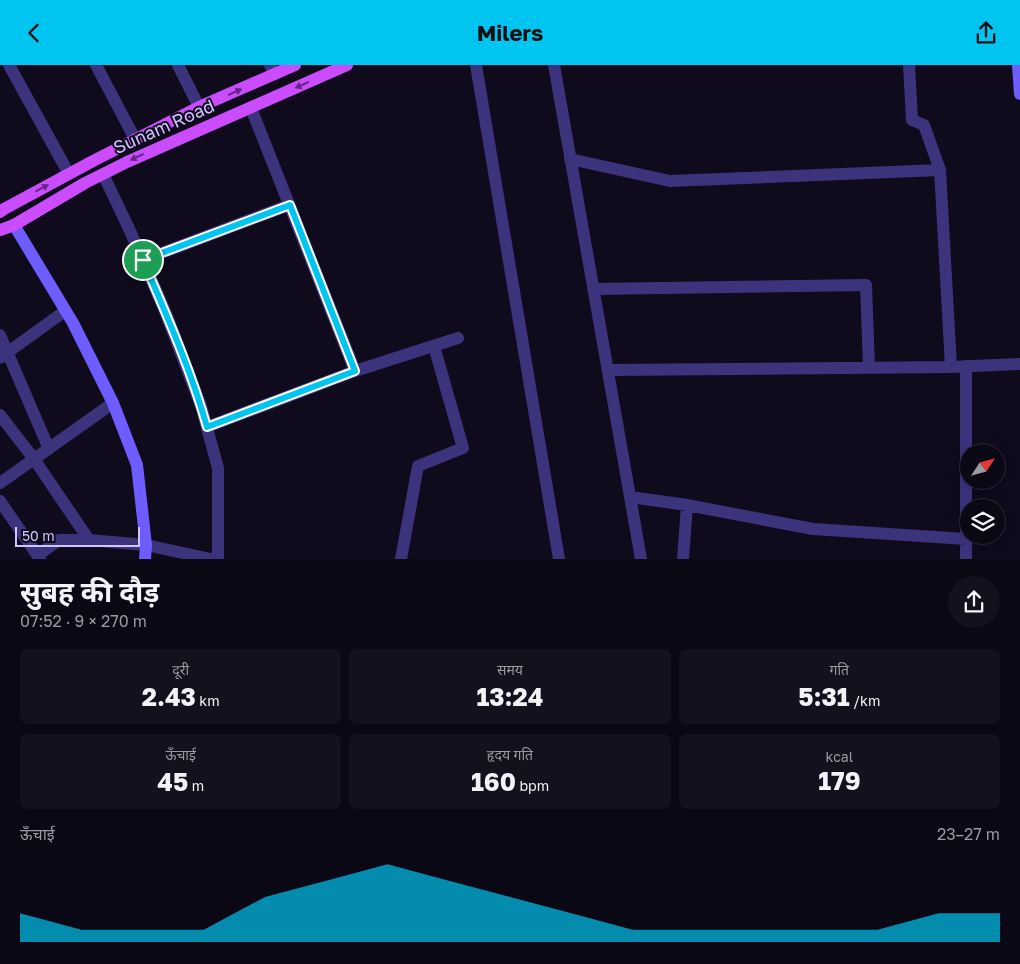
<!DOCTYPE html>
<html lang="hi">
<head>
<meta charset="utf-8">
<style>
	:root { --surface:#0b0815; --page:#14111e; --text:#f1f3f6; --muted:#9a9aa0; --line:#2b2934; --accent:#00c5f0 }
	body { margin:0; font-family:"Golos Text","Noto Sans Devanagari",sans-serif; background:var(--page); color:var(--text); height:100vh; display:flex; flex-direction:column; font-size:19px; white-space:nowrap }
	* { box-sizing:border-box; margin:0 }
	p { font-size:16px; color:var(--muted) }
	.icon { flex:none; width:28px; height:28px; fill:none; stroke:currentColor; stroke-width:2; stroke-linecap:round; stroke-linejoin:round }
	.map { position:relative; height:494px; overflow:hidden }
	.sheet { display:flex; flex-direction:column; background:var(--surface); flex:1 }
	.sheet>* { flex:none }
	.needle { width:32px; rotate:54deg }
	.controls { position:absolute; left:960px; top:379px; display:grid; gap:10px }
	.controls a { display:grid; place-items:center; width:45px; height:45px; border-radius:50%; background:var(--surface); box-shadow:0 2px 12px #0003,0 0 0 1px var(--line); font-size:25px }
	.scale { position:absolute; left:15px; bottom:12px; width:125px; box-sizing:border-box; padding-left:5px; border:2px solid #d1c5ff; border-top:0; font-size:14px; line-height:18px; white-space:nowrap; color:#d1c5ff; -webkit-text-stroke:4px #0f0a1c; paint-order:stroke }
	.pin { position:absolute; display:grid; place-items:center; width:42px; height:42px; color:#fff; margin:-21px; border:2px solid #fff; border-radius:50%; box-shadow:0 1px 5px #0007 }
	.round { display:grid; place-items:center; flex:none; width:52px; height:52px; border-radius:26px; background:var(--page) }
	.head { display:flex; align-items:center; justify-content:space-between; height:85px; padding:0 20px }
	h1 { font-size:28px; font-weight:700; line-height:38px }
	.figures { display:grid; grid-template-columns:repeat(3,1fr); gap:8px; height:85px; padding:5px 20px }
	.figures div { display:grid; align-content:center; border-radius:8px; background:var(--page); text-align:center }
	.figures b { font-size:25px; font-weight:700 }
	.figures small { font-size:14px; font-weight:400 }
	.figures p { font-size:14px }
	.chart { height:140px; padding:10px 20px }
	.chart p { display:flex; justify-content:space-between }
	.chart svg { width:100%; height:90px; margin-top:5px; fill:var(--accent); opacity:.7 }
	header { display:flex; justify-content:space-between; align-items:center; height:65px; padding:0 20px; background:var(--accent); color:#111; font-size:22px; font-weight:700 }
	.map>svg:first-child { display:block }
</style>
</head>
<body>
<header><svg class="icon" aria-label="back" viewBox="0 0 24 24"><path d="M15 5l-7 7 7 7"/></svg>Milers<svg class="icon" aria-label="share" viewBox="0 0 24 24"><path d="M12 15V3M7 8l5-5 5 5M5 13v7h14v-7"/></svg></header>
<div class="map">
<svg width="1020" height="494" viewBox="0 0 1020 494">
	<rect width="100%" height="100%" fill="#0f0a1c"/>
	<g fill="none" stroke-linecap="round" stroke-linejoin="round">
		<path stroke="#3c337d" stroke-width="12" d="M9,0L69,109
			M96,0L135,74
			M178,0L199,42
			M270,0L275,9
			M476,0L559,494
			M554,0L641,494
			M909,0L912,55L924,60L940,105L951,302
			M251,43L355,306
			M570,94L670,116L940,105
			M103,109L131,168L165,246L201,341L218,403V494
			M143,195L289,140
			M593,224L866,220L869,302
			M0,270L49,384
			M0,293L65,246
			M608,305L951,302L1020,299
			M0,350L34,394L89,475
			M207,362L355,306L458,273
			M0,418L113,338
			M630,432L687,440L813,464L966,474
			M0,436L40,494
			M38,490L59,475H89L146,480L211,494
			M401,494L418,401L463,383L434,281
			M683,494L687,440
			M966,494V301"/>
		<path stroke="#6e5cff" stroke-width="12" d="M1018,0L1020,29
			M14,160L73,258L113,338L137,400L146,480L145,494"/>
		<path stroke="#cb4cff" stroke-width="12" d="M0,147L4,144L93,96L199,42L295,0
			M0,165L14,160L85,118L127,97L347,0"/>
	</g>
	<defs><path id="oneway-solid" d="M-6-.8H1V-3.2L6.5 0L1 3.2V.8H-6Z" transform="scale(1.25)"/></defs>
	<g fill="#642882">
		<use href="#oneway-solid" transform="translate(302 20) rotate(156)"/>
		<use href="#oneway-solid" transform="translate(235 27) rotate(-24)"/>
		<use href="#oneway-solid" transform="translate(137 92) rotate(155)"/>
		<use href="#oneway-solid" transform="translate(42 123) rotate(-28)"/>
	</g>
	<g fill="none" stroke-linecap="round" stroke-linejoin="round">
		<defs>
			<path id="route" d="M290,140L355,306L207,362C191,305 166,249 143,195Z"/>
		</defs>
		<use href="#route" stroke="#fff" stroke-width="10"/>
		<use href="#route" stroke="#00c5f0" stroke-width="6"/>
	</g>
	<g text-anchor="middle" stroke-width="4" stroke-linejoin="round" paint-order="stroke">
		<g font-size="18" fill="#d1c5ff" stroke="#0f0a1c">
			<text transform="translate(164 62) rotate(-24)" y="6">Sunam Road</text>
		</g>
	</g>
</svg>
<div class="controls">
<a><svg class="needle" viewBox="-14 -14 28 28"><path d="M0-13l5 13h-10z" fill="#e53935"/><path d="M0 13l5-13h-10z" fill="#9a9aa0"/></svg></a>
<a><svg class="icon" aria-label="layers" viewBox="0 0 24 24"><path d="M12 4l9 5-9 5-9-5zM3 14l9 5 9-5"/></svg></a>
</div>
<div class="scale">50 m</div>
<div class="pin" style="left:143px;top:195px;background:#1e9e55"><svg class="icon" aria-label="arrive" viewBox="0 0 24 24"><path d="M6 21V4h12l-3 4 3 4H6"/></svg></div>
</div>
<section class="sheet">
<div class="head"><div><h1>सुबह की दौड़</h1><p>07:52 · 9 × 270 m</p></div><a class="round"><svg class="icon" aria-label="share" viewBox="0 0 24 24"><path d="M12 15V3M7 8l5-5 5 5M5 13v7h14v-7"/></svg></a></div>
<div class="figures">
<div><p>दूरी</p><b>2.43<small> km</small></b></div>
<div><p>समय</p><b>13:24</b></div>
<div><p>गति</p><b>5:31<small> /km</small></b></div>
</div>
<div class="figures">
<div><p>ऊँचाई</p><b>45<small> m</small></b></div>
<div><p>हृदय गति</p><b>160<small> bpm</small></b></div>
<div><p>kcal</p><b>179</b></div>
</div>
<div class="chart"><p><span>ऊँचाई</span>23–27 m</p>
<svg viewBox="0 0 160 44" preserveAspectRatio="none"><path d="M0 44V30L10 38L20 38L30 38L40 22L50 14L60 6L70 14L80 22L90 30L100 38L110 38L120 38L130 38L140 38L150 30L160 30V44z"/></svg>
</div>
</section>
</body>
</html>
